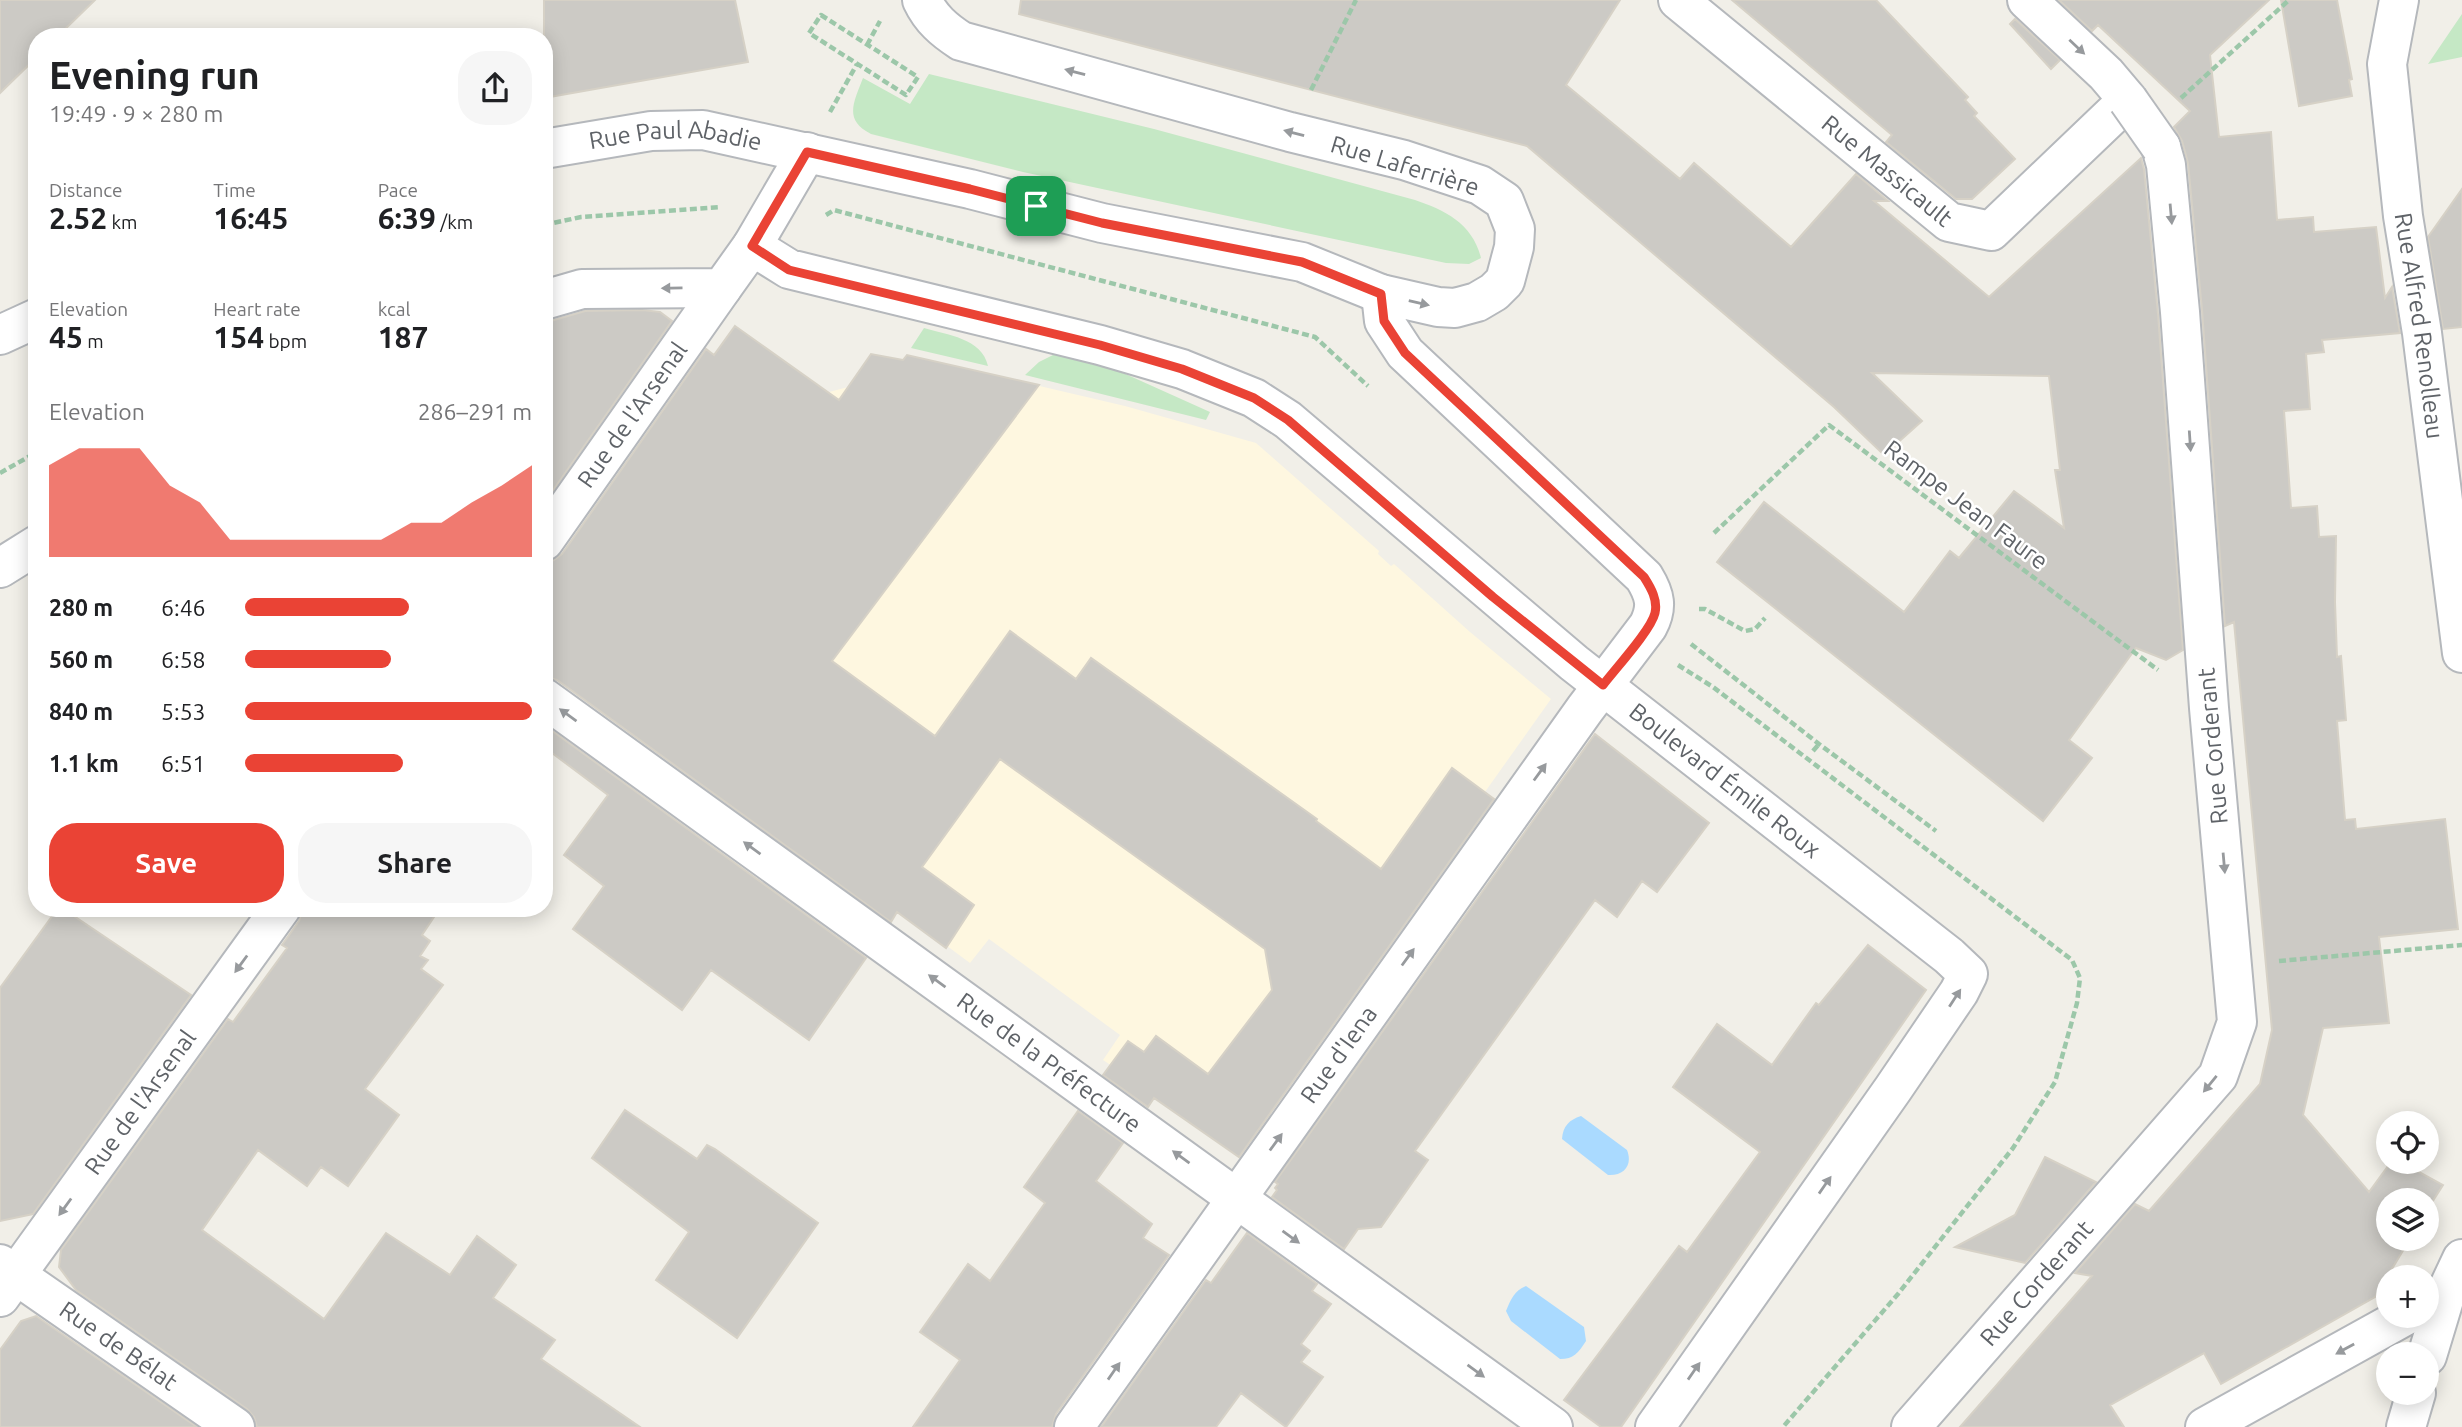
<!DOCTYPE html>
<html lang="en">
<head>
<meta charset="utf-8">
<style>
	:root { --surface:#fff; --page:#f6f6f6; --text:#202124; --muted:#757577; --accent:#ea4335 }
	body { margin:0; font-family:Ubuntu,sans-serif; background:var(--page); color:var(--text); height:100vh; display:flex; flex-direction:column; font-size:26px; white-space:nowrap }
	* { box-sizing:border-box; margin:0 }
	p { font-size:23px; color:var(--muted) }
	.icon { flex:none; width:38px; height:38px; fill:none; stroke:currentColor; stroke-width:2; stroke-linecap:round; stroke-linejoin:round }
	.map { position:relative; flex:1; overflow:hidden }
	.drawer { position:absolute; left:28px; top:28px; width:525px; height:889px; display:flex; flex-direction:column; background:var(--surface); border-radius:28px; box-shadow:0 4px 18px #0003 }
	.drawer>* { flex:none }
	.controls { position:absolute; left:2376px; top:1111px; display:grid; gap:14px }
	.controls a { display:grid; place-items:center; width:63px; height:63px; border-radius:50%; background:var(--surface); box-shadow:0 4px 18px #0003; font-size:35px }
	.pin { position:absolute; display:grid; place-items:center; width:60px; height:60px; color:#fff; margin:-30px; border-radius:14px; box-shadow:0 4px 10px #0006 }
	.round { display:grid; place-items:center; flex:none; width:74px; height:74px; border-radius:28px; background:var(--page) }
	.head { display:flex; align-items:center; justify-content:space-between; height:119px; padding:0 21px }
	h1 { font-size:38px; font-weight:700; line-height:52px }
	.stats { display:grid; grid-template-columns:repeat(3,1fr); gap:10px; height:119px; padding:7px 21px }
	.stats div { display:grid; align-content:center }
	.stats b { font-size:30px; font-weight:700 }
	.stats small { font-size:19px; font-weight:400 }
	.stats p { font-size:19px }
	.chart { height:196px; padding:14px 21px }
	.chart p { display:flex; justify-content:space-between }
	.chart svg { width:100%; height:126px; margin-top:7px; fill:var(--accent); opacity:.7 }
	.action { display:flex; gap:14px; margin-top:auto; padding:14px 21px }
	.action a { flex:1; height:80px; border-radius:28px; background:var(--accent); color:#fff; font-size:28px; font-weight:700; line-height:80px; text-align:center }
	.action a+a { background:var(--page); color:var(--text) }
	ul { padding:0 21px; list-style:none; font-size:23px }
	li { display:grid; grid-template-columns:112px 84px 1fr; align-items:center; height:52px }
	li i { height:18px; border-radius:9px; background:var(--accent) }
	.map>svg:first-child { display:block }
</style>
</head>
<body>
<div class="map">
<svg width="2462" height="1427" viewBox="0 0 2462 1427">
	<rect width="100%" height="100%" fill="#f1efe8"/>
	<path fill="#fef7e0" d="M735,326L829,392L848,387L902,360L907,355L1125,406L1256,443L1379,551L1378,554L1391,566L1394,564L1470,632L1551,699L1230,1151L1126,1078L1127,1076L1103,1060L1120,1035L989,939L970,963L947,946L945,947L764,816L544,591Z"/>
	<path fill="#c5e8c5" d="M2462,14V57L2428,64Z
		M929,74L1154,129L1415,200C1445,210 1473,224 1481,258L1469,264L1446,263L1023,172L871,134C843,120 854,102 863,78L910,104Z
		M924,328C947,335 982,338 988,366L911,348Z
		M1053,355H1076L1101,363L1210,412L1206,420L1025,375L1039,362Z"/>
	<path fill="#aadaff" d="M1581,1116L1627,1150C1633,1165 1624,1176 1608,1175L1562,1139C1563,1126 1569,1120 1581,1116Z
		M1526,1286L1584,1327L1586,1341C1578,1353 1574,1359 1560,1359L1511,1321L1506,1311C1511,1299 1514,1291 1526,1286Z"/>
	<path fill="#cccac5" stroke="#d6d1c6" stroke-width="2" d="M0,0H95L57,37H37V57L0,93Z
		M544,0H735L748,62L544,98Z
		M1021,0H1620L1566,85L1680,179L1694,163L1791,247L1856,174L1888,201H1874L1989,297L2141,158L2144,169L2158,314L2183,650L2166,660L2136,648L2069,740L2092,758L2043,821L1717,562L1764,502L1904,612L1950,551L1959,558L2014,491L2064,528L2055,470H2060L2049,376L1872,373L1922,421L1884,455L1834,407L1527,146L1019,14Z
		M1732,0H1876L1968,97L1965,100L1977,113L1974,116L2015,159L1972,199H1956L1886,142L1892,135Z
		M2059,0H2269L2210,55L2219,137L2271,132L2277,220L2313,217L2314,232L2376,227L2385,298L2392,287L2400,333L2322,340L2324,352L2306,354L2310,409L2284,411L2291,508L2317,506L2319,537L2336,536L2335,602L2337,657L2341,656L2346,720L2337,721L2345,820L2355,819L2356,829L2445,819L2458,929L2379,937L2389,1023L2323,1028L2303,1115L2369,1192L2391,1162H2401L2443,1185L2427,1210V1200H2389V1239H2410L2375,1297L2221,1384L2204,1353L2110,1405L2124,1427H1960L2092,1276L2075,1273L2135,1204L2149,1211L2260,1084L2272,1030L2234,622L2225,626L2202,310L2188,163L2182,141L2174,127L2190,111L2098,25L2092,31Z
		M2281,0H2337L2352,79L2349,80L2352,96L2299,106Z
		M2015,19L2060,60L2051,69L2010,24Z
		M2462,189V327L2443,329L2428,237Z
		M642,310L660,312L672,321L544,503V323L585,311Z
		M735,326L839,400L871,354L903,360L907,355L1039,385L832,661L935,736L1010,631L1076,679L1091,658L1317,819L1316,821L1381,869L1452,768L1494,799L1239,1157L1154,1098L1148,1107L1103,1075L1128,1041L1144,1052L1156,1036L1208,1074L1272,990L1265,949L1000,759L922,867L974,905L946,948L897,912L891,922L557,680L544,676V563L554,560L562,554L706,349L714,355Z
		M544,725L866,958L809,1040L711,970L682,1010L573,929L604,886L564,855L608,795L544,747Z
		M1595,734L1709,823L1657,892L1642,881L1617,917L1595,900L1415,1151L1428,1160L1381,1227L1358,1229L1344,1249L1272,1197L1277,1190L1275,1188L1278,1184L1275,1182Z
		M58,908H62L191,995L33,1214L0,1221V988Z
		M303,908H440L422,935L430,941L420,956L428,960L421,969L443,985L365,1089L399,1115L348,1186L321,1167L307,1186L258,1150L202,1230L324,1319L386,1233L450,1275L477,1236L516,1265L493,1298L555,1340L541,1359L640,1427H257L254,1417L247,1409L76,1290L59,1267L61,1250L228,1019L233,1022L287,948L282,945L299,921Z
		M1868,945L1926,990L1621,1427H1601L1564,1400L1679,1246L1687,1252L1760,1152L1673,1087L1717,1024L1772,1065L1816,1003L1819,1005Z
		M625,1110L697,1159L707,1145L715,1149L818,1223L737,1338L656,1280L689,1232L592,1158Z
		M1078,1111L1123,1143L1096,1181L1152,1224L1143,1238L1169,1255L1056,1414L1052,1427H913L960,1360L920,1332L968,1264L990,1281L1045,1203L1024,1187Z
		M2045,1157L2096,1182L2025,1263L1955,1247L2015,1215Z
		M1247,1233L1317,1284L1312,1291L1331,1304L1301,1344L1310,1351L1301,1362L1323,1377L1286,1427L1241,1393L1216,1427H1101L1206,1280L1211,1283Z
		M36,1316L197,1427H0V1350L21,1321Z"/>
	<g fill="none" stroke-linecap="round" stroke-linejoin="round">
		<defs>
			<g id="minor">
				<path id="s1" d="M1678,0L1949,222L1991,231L2128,100L2106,74L2027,0"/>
				<path id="s2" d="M2399,0L2387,64L2403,216L2422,333L2462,653"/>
				<path id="s3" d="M544,149L651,131L703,130L970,189L1102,223L1302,262L1381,294L1438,307L1455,308L1477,302L1494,292L1505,281L1514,247L1515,229L1504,201L1480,185L1404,160L1290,132L961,41C944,30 931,19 922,0"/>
				<path d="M752,246L807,152"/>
				<path id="s4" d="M544,300L582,289L722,288L752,246L789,269L1100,345L1182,369L1254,398L1288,420L1574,663L1949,956L1968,974L1959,992L1893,1089L1655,1427"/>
				<path d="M0,335L37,318"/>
				<path id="s5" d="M544,541L722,288"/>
				<path d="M0,568L37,545"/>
				<path id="s6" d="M544,698L1553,1427"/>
				<path id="s7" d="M0,1264L235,1427"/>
				<path id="s8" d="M0,1297L281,908"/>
				<path d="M2427,1356L2446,1293L2462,1259"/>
				<path id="s9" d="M1074,1427L1585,709L1648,626C1658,607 1655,595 1644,577L1405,353L1384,321L1381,294"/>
				<path id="s10" d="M1911,1427L2218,1076L2237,1022L2209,708L2180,312L2166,165L2161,147"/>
				<path d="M2205,1427L2405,1316"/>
				<path d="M2406,1427L2416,1393"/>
			</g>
		</defs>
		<use href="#minor" stroke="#b5b8bc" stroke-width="42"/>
		<path stroke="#9cc7a9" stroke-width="4.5" stroke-dasharray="7 3.5" stroke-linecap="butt" d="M821,15L918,77L906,95L809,33Z
			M867,45L880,21
			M1311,90L1356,0
			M2181,98L2289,0
			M830,112L857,64
			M826,215L834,210L1315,337L1368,386
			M544,225L581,217L721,207
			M0,473L37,452
			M1714,533L1829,425L2158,670
			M1699,609H1705L1745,631L1755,629L1765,618
			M1691,644L1819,744L1936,831
			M1678,665L1713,687L2072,960L2080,978L2077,1003L2055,1082L2013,1148L1898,1294L1783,1427
			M1813,751L1819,744
			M2279,961L2462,945"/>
		<use href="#minor" stroke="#fff" stroke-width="38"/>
		<defs>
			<path id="minor-bridge" d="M2128,100L2161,147"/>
		</defs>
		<use href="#minor-bridge" stroke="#b5b8bc" stroke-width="42" stroke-linecap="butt"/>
		<use href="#minor-bridge" stroke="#fff" stroke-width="38"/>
	</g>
	<defs><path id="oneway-solid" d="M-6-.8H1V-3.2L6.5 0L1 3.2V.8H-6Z" transform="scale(1.75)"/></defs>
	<g fill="#979a9d">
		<use href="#oneway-solid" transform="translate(2077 47) rotate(43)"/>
		<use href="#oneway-solid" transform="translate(1075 72) rotate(-165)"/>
		<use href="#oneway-solid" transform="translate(1294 133) rotate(-165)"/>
		<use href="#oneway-solid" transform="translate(2171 214) rotate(85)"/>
		<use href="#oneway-solid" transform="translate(672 288) rotate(179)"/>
		<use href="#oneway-solid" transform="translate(1419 303) rotate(13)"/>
		<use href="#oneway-solid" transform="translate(2190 441) rotate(86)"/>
		<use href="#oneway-solid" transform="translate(568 715) rotate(-144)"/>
		<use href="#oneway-solid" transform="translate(1540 772) rotate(-54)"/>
		<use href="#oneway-solid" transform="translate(752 848) rotate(-144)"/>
		<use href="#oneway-solid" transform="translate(2224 863) rotate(85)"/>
		<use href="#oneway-solid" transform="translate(1408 957) rotate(-54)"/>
		<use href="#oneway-solid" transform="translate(241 964) rotate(126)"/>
		<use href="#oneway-solid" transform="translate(937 981) rotate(-144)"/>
		<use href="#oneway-solid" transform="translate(1955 998) rotate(-57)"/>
		<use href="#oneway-solid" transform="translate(2210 1084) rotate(129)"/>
		<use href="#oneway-solid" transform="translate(1276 1142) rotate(-54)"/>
		<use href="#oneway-solid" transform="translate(1181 1157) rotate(-144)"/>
		<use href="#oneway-solid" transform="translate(1825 1185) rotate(-55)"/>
		<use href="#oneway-solid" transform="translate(65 1207) rotate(126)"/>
		<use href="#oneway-solid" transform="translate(1291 1237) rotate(36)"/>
		<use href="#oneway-solid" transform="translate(2345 1349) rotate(151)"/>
		<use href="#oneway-solid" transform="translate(1114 1371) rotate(-55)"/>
		<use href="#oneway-solid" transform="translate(1476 1371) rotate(36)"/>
		<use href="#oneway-solid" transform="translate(1694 1371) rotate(-55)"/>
	</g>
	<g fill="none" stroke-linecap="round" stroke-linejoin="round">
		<defs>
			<path id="route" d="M807,152L970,189L1102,223L1302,262L1381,294L1384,321L1405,353L1644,577C1651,588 1658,600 1655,613C1651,630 1616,668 1603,685L1493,597L1288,420L1254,398L1182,369L1100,345L789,270L752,246Z"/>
		</defs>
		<use href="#route" stroke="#fff" stroke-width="14"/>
		<use href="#route" stroke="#ea4335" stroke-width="9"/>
	</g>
	<g text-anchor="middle" stroke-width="5" stroke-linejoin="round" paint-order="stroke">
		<g font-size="24" fill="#5f6368" stroke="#fff">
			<text dy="8" stroke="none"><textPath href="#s3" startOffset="133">Rue Paul Abadie</textPath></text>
			<text transform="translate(1405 166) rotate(17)" y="8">Rue Laferrière</text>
			<text dy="8" stroke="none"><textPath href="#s1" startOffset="270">Rue Massicault</textPath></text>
			<text dy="8" stroke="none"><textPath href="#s2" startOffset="329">Rue Alfred Renolleau</textPath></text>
			<text dy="8" stroke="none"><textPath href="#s5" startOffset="154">Rue de l'Arsenal</textPath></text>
			<text transform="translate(1966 505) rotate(37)" y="8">Rampe Jean Faure</text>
			<text transform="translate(2213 746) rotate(-95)" y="8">Rue Corderant</text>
			<text dy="8" stroke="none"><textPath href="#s4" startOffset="1365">Boulevard Émile Roux</textPath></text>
			<text dy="8" stroke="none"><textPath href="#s9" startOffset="457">Rue d'Iena</textPath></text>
			<text dy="8" stroke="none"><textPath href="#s6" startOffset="623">Rue de la Préfecture</textPath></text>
			<text dy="8" stroke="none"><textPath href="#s8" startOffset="240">Rue de l'Arsenal</textPath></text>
			<text dy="8" stroke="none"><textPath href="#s10" startOffset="191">Rue Corderant</textPath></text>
			<text dy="8" stroke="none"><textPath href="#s7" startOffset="144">Rue de Bélat</textPath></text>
		</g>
	</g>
</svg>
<div class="controls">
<a><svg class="icon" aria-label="locate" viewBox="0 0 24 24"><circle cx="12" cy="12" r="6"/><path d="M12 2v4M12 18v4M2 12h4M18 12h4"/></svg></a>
<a><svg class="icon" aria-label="layers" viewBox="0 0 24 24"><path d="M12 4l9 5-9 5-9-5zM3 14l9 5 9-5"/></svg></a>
<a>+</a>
<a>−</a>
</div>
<div class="pin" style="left:1036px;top:206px;background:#1e9e55"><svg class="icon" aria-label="arrive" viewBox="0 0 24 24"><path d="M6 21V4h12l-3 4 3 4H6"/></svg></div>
<section class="drawer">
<div class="head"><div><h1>Evening run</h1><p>19:49 · 9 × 280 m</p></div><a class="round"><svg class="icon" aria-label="share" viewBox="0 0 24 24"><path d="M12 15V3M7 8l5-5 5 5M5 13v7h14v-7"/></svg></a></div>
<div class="stats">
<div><p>Distance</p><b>2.52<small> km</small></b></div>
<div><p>Time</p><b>16:45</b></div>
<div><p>Pace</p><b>6:39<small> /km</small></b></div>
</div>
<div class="stats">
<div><p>Elevation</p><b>45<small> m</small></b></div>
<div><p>Heart rate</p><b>154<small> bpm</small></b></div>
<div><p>kcal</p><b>187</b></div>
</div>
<div class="chart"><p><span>Elevation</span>286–291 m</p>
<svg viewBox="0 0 160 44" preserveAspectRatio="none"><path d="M0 44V12L10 6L20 6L30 6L40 19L50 25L60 38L70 38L80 38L90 38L100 38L110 38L120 32L130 32L140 25L150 19L160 12V44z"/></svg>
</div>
<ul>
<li><b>280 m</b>6:46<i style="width:57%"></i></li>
<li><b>560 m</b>6:58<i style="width:51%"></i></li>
<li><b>840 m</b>5:53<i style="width:100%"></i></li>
<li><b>1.1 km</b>6:51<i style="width:55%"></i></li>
</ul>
<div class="action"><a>Save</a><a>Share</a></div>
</section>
</div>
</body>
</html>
